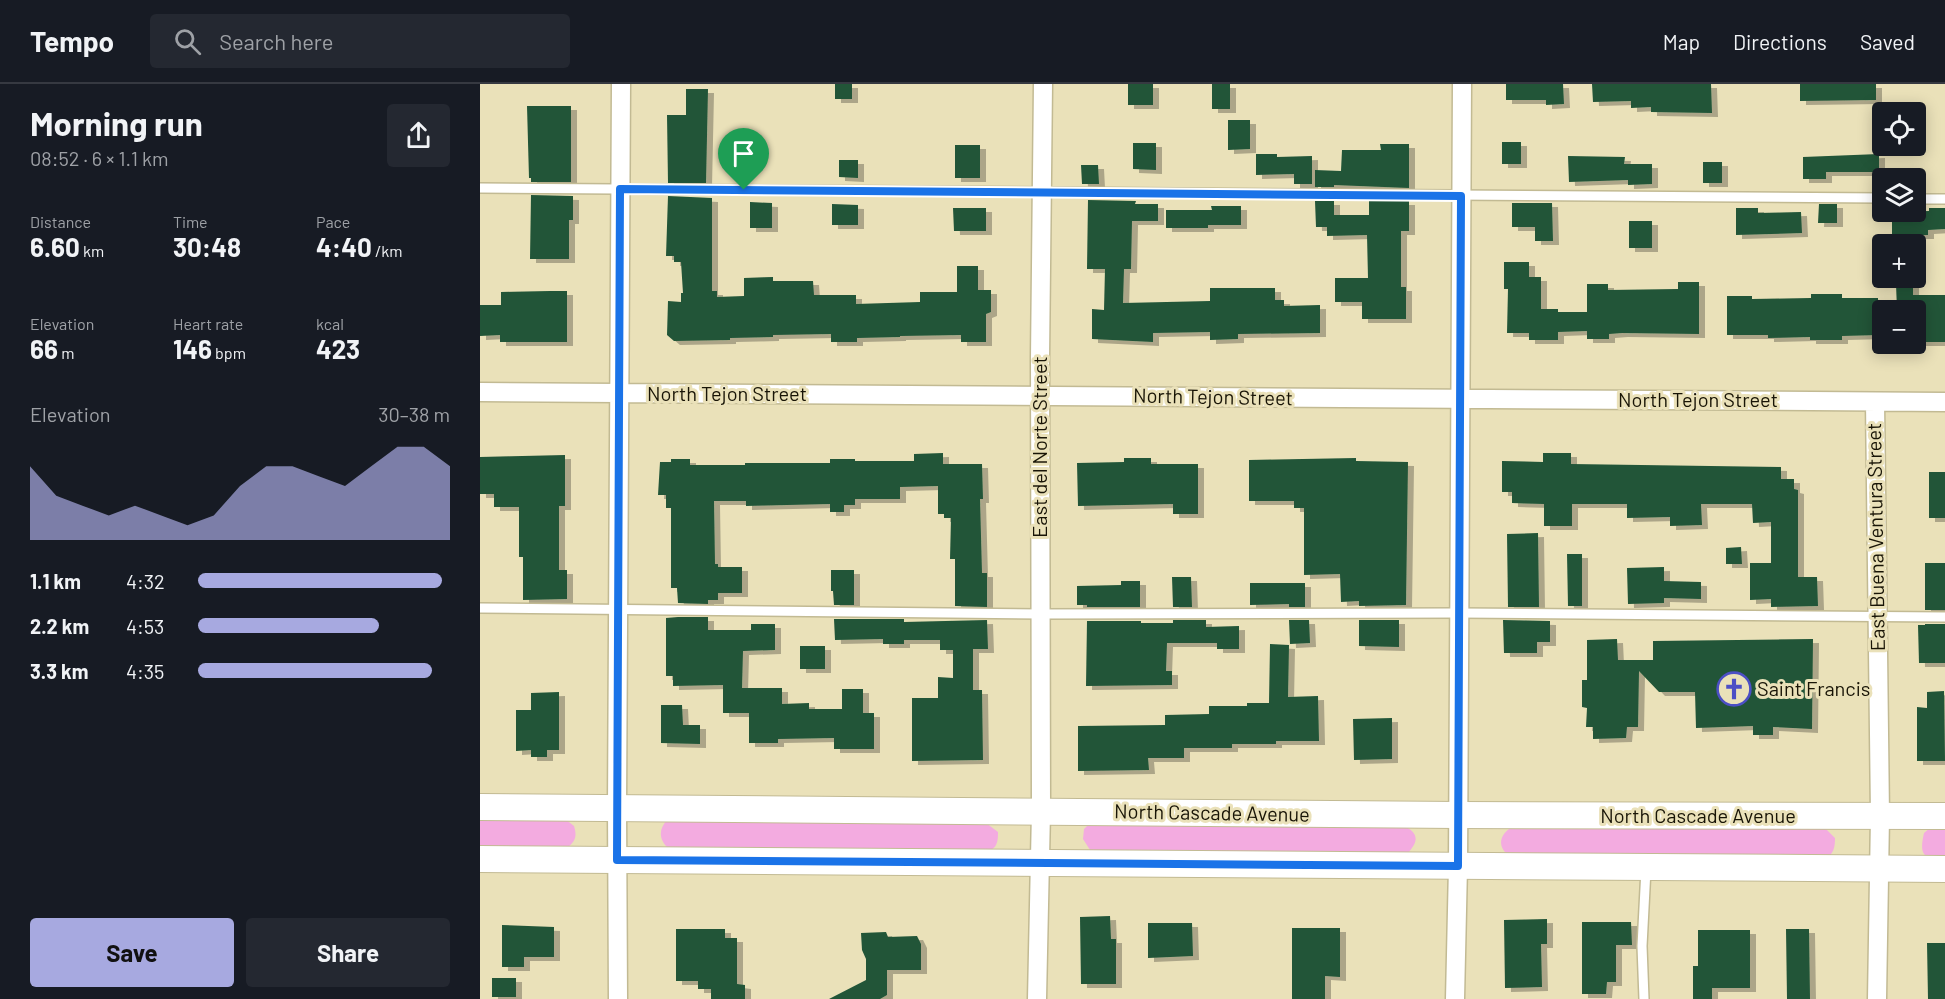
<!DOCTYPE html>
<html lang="en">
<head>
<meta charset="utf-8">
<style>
	:root { --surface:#171b24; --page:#242831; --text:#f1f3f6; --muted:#9ea1a6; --line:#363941; --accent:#a7a9e0 }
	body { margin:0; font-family:Barlow,sans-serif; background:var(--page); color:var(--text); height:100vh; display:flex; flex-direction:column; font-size:22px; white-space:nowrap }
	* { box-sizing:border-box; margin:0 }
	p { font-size:20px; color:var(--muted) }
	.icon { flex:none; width:33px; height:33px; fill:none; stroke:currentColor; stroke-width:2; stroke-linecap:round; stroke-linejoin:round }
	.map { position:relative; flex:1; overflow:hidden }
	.drawer { display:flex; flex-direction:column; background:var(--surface); width:480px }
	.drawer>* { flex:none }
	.fabs { position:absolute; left:1392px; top:18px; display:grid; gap:12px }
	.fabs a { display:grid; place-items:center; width:54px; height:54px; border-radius:6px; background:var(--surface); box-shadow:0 3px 15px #0003; font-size:30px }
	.pin { position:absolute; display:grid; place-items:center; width:51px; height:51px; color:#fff; margin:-62px -26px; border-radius:50% 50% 50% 0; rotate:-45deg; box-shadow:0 0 6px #0007 }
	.pin .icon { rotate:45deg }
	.round { display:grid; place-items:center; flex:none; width:63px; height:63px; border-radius:6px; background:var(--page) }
	.summary { display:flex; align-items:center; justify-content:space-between; height:102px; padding:0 30px }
	h1 { font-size:33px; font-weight:700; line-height:45px }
	.stats { display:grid; grid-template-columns:repeat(3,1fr); gap:9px; height:102px; padding:6px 30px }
	.stats div { display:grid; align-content:center }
	.stats b { font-size:26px; font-weight:700 }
	.stats small { font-size:16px; font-weight:400 }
	.stats p { font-size:16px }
	.chart { height:168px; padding:12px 30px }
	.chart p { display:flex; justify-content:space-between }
	.chart svg { width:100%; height:108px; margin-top:6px; fill:var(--accent); opacity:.7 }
	.primary-button { display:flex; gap:12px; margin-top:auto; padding:12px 30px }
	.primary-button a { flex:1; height:69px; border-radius:6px; background:var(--accent); color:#111; font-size:24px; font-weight:700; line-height:69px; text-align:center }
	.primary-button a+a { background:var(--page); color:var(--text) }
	ul { padding:0 30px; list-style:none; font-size:20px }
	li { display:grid; grid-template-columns:96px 72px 1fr; align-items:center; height:45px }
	li i { height:15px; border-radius:8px; background:var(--accent) }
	header { display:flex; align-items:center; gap:36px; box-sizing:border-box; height:84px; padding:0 30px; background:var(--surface); border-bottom:2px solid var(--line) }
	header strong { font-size:28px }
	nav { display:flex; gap:33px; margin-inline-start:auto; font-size:21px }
	.search { width:420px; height:54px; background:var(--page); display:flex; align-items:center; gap:15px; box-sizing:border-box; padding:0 21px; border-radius:6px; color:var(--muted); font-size:22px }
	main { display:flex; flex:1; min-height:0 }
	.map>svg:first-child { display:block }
</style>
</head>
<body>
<header>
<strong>Tempo</strong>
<div class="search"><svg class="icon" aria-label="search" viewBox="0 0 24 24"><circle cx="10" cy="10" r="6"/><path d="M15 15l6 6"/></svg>Search here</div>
<nav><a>Map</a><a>Directions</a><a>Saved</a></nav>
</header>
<main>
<section class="drawer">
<div class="summary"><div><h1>Morning run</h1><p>08:52 · 6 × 1.1 km</p></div><a class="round"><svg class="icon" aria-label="share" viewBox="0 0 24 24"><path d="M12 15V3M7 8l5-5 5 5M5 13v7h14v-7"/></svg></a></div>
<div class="stats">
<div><p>Distance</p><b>6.60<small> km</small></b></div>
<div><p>Time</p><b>30:48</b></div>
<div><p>Pace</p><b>4:40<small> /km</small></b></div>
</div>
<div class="stats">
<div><p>Elevation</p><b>66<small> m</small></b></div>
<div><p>Heart rate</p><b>146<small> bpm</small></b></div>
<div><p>kcal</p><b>423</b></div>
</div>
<div class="chart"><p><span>Elevation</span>30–38 m</p>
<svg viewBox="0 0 160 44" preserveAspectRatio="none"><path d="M0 44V14L10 26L20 30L30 34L40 30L50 34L60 38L70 34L80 22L90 14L100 14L110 18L120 22L130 14L140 6L150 6L160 14V44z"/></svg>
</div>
<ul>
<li><b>1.1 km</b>4:32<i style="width:97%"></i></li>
<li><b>2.2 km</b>4:53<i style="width:72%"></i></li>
<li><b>3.3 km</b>4:35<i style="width:93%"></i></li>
</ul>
<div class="primary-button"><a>Save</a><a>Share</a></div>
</section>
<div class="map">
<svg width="1465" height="915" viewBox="0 0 1465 915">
	<defs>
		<filter id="shadow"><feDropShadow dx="6" dy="4" stdDeviation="0" flood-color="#0004"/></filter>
	</defs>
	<rect width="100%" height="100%" fill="#eae1b9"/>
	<path fill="#f3abe0" d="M0,735H85L94,742C97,752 96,757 87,764H0Z
		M187,736L506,739L518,748C518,759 517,763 508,768L189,765C179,756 178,746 187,736Z
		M611,738L922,741C940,749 939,758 926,771L612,769L603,755L604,745Z
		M1034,742L1345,744L1355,754C1355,763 1354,769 1346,775L1031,773C1015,763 1020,749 1034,742Z
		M1450,744H1465V775C1443,775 1439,771 1444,749Z"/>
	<path fill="#215538" filter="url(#shadow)" d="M355,0H372V15H355Z
		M648,0H673V21H648Z
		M732,0H750V25H732Z
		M1026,0H1083L1084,20L1066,21V16H1026Z
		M1112,0H1231L1232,29L1171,28V23L1151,24V17L1113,18Z
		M1320,0H1396V16L1320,17Z
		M206,5H228L226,99H188L187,31H206Z
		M47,22H91V98H51V94H49Z
		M748,36H770V65L748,66Z
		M1022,58H1041V80H1022Z
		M653,59H676V86L653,85Z
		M900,60H929V104L854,101V103H835V86L861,87L862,66H901Z
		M475,61H500V94H475Z
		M776,70H797V73L832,72V100H814V90L776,91Z
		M1399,70V88H1346V95H1323V73Z
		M1088,72L1145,73L1144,80H1172V100L1148,101V96L1089,98Z
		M359,76H378V94L359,93Z
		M1223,78H1242V99H1223Z
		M601,81H618L619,100H602Z
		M51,111L93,112V136H89V175H50Z
		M188,112L232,114V207H237V213L264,212V194L293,193V197H333L334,211H376V220L440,218V208H477V182H498V206H511V228L506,230V258H481V251L420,252V253L377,254V258H351V250L293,251V253L250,254V256L194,257L187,251L188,217L201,218V209H203L201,178H194V172H186Z
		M608,116L656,117L655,120H678V137H652L651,185H644L643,219L730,217V204H795V216H804V222L840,221V249L758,250V255L730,256V248L673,249V258L612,255V225L624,226L625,185H607Z
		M835,117H854V131H889V117H929V147H921V203H926V235H882V218H855V194H888L887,151L847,152V143H836Z
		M270,118L292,119V144H270Z
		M1032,119H1072L1073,157H1055V143H1032Z
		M352,120L378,121V141H352Z
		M1339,120H1357V139H1338Z
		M731,122H761V141H728V144H686V126H732Z
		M473,124H506V147H474Z
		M1256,124H1278V129L1321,128L1322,149L1256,151Z
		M1449,124H1465V145L1448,146V151H1412V128L1449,127Z
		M1149,137H1172V164H1149Z
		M1024,178H1049V193H1061V225H1078V228H1107V200H1128V206L1198,205V198H1219V250L1142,249L1129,250V255H1107V247L1078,248V256H1049V249H1027L1028,205H1024Z
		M1416,200H1433V211H1465V258H1436V226H1417Z
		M70,207H87V258H20V251L0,252V221H21V208Z
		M1331,210H1362V214H1398L1399,251L1362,252V256H1330V253L1288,254V251H1247V212H1272V215L1331,214Z
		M463,369V380H502L503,415H500L502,489H507V523L475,522V475H470L471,434H464V430H458V402L420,403V415H375V421H364V428H350V420L266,422V417H234L235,480H238V483H262V509H238V516H228V520L198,519L197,504H191V424H186V411H178L180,378H191V375H210V381H265V379H350V375H375V377H434V370Z
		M1063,369H1091V380L1301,383V395H1314V405L1318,406V493H1337L1338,522L1291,523V515L1270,516V479H1291V438L1273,439L1272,420H1221L1222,441L1190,442V433L1147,434V420H1092V442H1064V420L1032,419V408H1022V377L1063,378Z
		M85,371V422H79V486H87V515L43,516V473H39V423H14V410H0V373Z
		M644,374H671V380H718V430H693V420L598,422L597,379L644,378Z
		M876,374V377L928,378L926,521L879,522V517L861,518L860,490L824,491V424H814V417H769V376Z
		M1449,388H1465V434H1449Z
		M1058,449L1059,523H1028L1027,450Z
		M1261,463L1262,480H1246V464Z
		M1087,470H1102V522H1088Z
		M1445,479H1465V526H1445Z
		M1184,483V497L1221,498V515L1184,514V519L1148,520L1147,484Z
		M351,486H374V521H354L353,507H351Z
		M692,493H711L712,523H693Z
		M641,497H660V523H607V521H597V502L641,501Z
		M770,499H825V523H809V520L770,521Z
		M198,533H228V546H271V540H295V566L263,567L262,604H302V620L329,619V625H362V605H383V629H394V665H354V654L298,655V659H269V629H243V601L193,602V592H186V534Z
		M354,535H424V538L507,536L508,565H493V606H502L503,676L432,677V614H458V593L473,594V566H460V556H424V560H403V555L355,556Z
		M693,536H726V543L759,542V565H737V559H687L686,587H692V601L606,602L607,537H661V539H693Z
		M809,536H829L830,559L810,560Z
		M879,536H919V563L879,562Z
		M1023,536L1070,537V558H1057V569H1024Z
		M1445,540H1465V579H1439L1438,541H1445Z
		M1137,555L1138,576H1173V557L1333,555L1332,645L1293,643V651H1273V642L1216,644L1215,608H1179L1159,587L1158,643H1147L1146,654L1113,655V643H1106L1107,624L1102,623V596H1107V556Z
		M790,560L809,561L808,613L838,612L839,657H796V660H752V664H704V674H668L669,686L598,687V642L685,641V631L729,630V622H767V619H789Z
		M320,562H345V585H320Z
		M1464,607L1465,677H1437V623L1447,624V608Z
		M79,608V666H67V673H51V666L36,667V626H51V609Z
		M181,621H202L203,641H220V660L181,659Z
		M912,634V675L874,676L873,635Z
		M630,832L631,855H636V900H601L600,833Z
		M1067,835V860H1061L1062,903L1025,904L1024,836Z
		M1102,838H1151L1152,861H1136V898H1127L1126,910H1102Z
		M668,839H712L713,872L668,874Z
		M22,841L74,843V873H44V883H22Z
		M812,844H860V893L845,892V915H812Z
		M196,845H245V854H257V900L265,901V915H231V905H218V897H196Z
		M1306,845H1329L1330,915H1307Z
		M1218,846H1270V904H1232V915H1213V882H1218Z
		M406,848L408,853L437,852L441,860V886H407V911L400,915H349L386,896V875L382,866L381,849Z
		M1447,859H1465V915H1448Z
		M12,894H36V913H12Z"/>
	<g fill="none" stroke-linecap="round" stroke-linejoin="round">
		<defs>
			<path id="service" d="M0,104L1402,114
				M1436,115H1465
				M0,524L560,530L979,529L1465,533
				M1164,915L1162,862L1166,785"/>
			<path id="minor" d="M0,308L1465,318
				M1395,318L1400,732L1397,915
				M138,915L137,724L141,0
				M557,915L561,727L560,274L563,0
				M975,915L978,782L982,0"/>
			<path id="secondary" d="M0,723L978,731L1465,732
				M0,775L1465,785"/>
		</defs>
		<use href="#service" stroke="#c2ba93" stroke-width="12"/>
		<use href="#minor" stroke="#c2ba93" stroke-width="21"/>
		<use href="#secondary" stroke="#c2ba93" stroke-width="28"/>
		<use href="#service" stroke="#fff" stroke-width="9"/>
		<use href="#minor" stroke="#fff" stroke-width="18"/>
		<use href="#secondary" stroke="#fff" stroke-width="26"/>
	</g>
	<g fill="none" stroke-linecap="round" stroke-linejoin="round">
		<defs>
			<path id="route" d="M140,105L981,112L978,782L137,776Z"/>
		</defs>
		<use href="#route" stroke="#fff" stroke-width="12"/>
		<use href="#route" stroke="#1a73e8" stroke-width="8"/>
	</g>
	<defs>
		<symbol id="church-ring" viewBox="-11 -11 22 22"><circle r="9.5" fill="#eae1b9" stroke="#4c4fc5" stroke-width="1.5"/><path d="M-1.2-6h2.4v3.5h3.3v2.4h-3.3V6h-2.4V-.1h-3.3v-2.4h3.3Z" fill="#4c4fc5"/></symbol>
	</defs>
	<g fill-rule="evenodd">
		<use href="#church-ring" x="1235" y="586" width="38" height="38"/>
	</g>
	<g text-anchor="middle" stroke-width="6" stroke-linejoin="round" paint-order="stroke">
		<g font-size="20" fill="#181406" stroke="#eae1b9">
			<text x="247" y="317">North Tejon Street</text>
			<text transform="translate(733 313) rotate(1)" y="7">North Tejon Street</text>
			<text x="1218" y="323">North Tejon Street</text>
			<text transform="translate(560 363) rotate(-90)" y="7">East del Norte Street</text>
			<text transform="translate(1396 453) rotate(-91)" y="7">East Buena Ventura Street</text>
			<text transform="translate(732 729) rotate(1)" y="7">North Cascade Avenue</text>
			<text x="1218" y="739">North Cascade Avenue</text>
		</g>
		<g font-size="20" fill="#181406" stroke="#eae1b9" text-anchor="start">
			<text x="1277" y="612">Saint Francis</text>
		</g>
	</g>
</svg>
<div class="fabs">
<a><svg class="icon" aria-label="locate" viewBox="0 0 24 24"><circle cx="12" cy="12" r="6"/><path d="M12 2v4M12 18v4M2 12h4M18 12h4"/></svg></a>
<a><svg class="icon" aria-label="layers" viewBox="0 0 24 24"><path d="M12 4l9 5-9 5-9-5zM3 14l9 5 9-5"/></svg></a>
<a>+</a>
<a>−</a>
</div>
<div class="pin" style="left:264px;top:106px;background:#1e9e55"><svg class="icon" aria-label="arrive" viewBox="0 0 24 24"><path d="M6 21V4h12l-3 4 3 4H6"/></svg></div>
</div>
</main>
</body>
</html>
